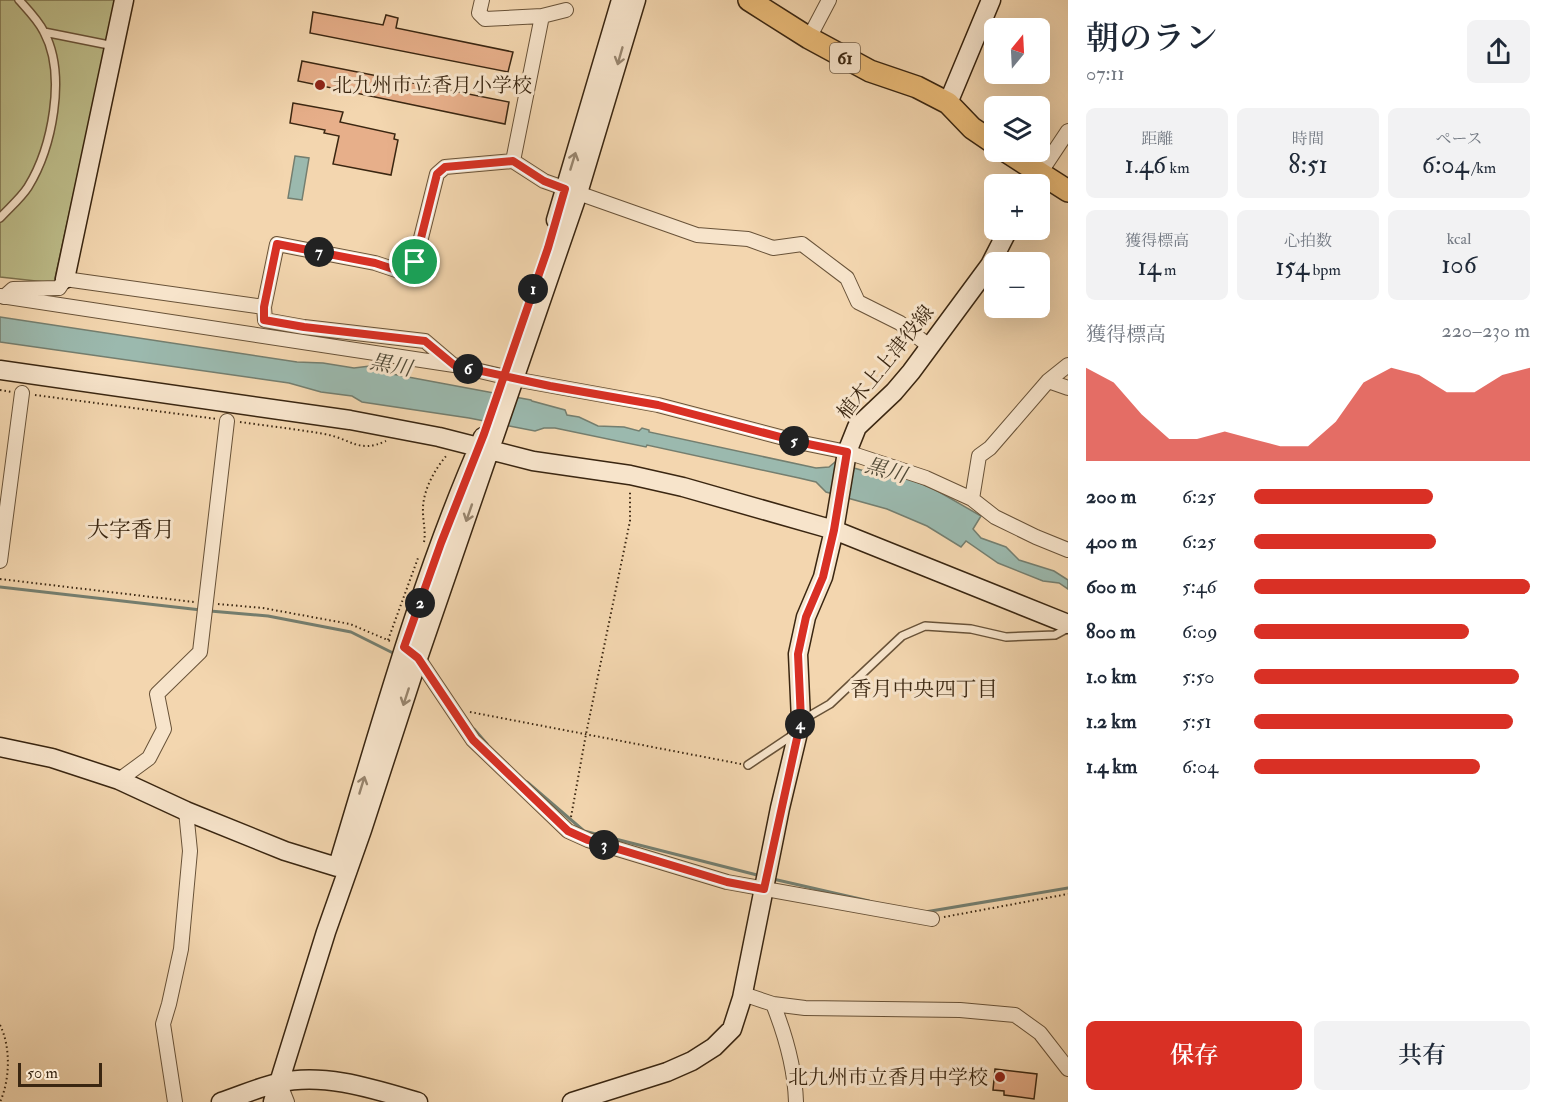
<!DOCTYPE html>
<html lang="ja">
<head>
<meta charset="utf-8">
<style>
	:root { --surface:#fff; --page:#f2f2f3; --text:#1f2937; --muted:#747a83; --accent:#d93025 }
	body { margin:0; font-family:"IM FELL Double Pica","Noto Serif JP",serif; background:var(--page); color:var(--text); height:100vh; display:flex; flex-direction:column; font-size:22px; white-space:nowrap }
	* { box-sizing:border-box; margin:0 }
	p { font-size:20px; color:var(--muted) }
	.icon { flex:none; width:33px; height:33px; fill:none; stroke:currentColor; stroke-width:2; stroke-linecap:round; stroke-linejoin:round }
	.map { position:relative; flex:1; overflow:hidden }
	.panel { display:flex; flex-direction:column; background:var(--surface); width:480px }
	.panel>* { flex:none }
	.needle { width:39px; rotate:18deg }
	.tools { position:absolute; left:984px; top:18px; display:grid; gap:12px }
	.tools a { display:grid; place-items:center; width:66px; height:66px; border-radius:9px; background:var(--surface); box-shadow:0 6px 24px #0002; font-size:30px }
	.scale { position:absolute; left:18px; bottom:15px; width:84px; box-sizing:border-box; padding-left:6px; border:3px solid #3a2611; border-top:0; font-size:16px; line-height:21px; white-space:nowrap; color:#3a2611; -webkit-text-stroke:4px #f7e4cb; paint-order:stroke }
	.pin { position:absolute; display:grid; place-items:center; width:51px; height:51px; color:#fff; margin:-26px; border:3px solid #fff; border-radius:50%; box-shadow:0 2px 6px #0007 }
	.km { position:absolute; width:30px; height:30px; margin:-15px; border-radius:50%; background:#222; color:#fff; font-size:16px; line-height:30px; text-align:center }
	.round { display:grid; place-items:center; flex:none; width:63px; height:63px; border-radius:9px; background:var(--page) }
	.headline { display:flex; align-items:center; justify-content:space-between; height:102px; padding:0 18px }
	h1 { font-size:33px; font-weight:600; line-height:45px }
	.stats { display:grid; grid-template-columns:repeat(3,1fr); gap:9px; height:102px; padding:6px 18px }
	.stats div { display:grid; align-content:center; border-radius:9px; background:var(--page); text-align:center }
	.stats b { font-size:26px; font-weight:600 }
	.stats small { font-size:16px; font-weight:400 }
	.stats p { font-size:16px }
	.chart { height:168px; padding:12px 18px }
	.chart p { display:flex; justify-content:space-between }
	.chart svg { width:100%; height:108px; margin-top:6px; fill:var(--accent); opacity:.7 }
	.action { display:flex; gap:12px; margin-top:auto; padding:12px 18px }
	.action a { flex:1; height:69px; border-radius:9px; background:var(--accent); color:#fff; font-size:24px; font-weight:600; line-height:69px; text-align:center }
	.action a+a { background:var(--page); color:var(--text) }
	ul { padding:0 18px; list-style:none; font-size:20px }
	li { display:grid; grid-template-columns:96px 72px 1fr; align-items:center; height:45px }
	li i { height:15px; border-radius:8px; background:var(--accent) }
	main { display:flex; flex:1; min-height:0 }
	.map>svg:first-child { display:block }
</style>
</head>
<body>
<main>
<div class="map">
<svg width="1068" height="1102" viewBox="0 0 1068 1102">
	<rect width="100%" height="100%" fill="#f3d6af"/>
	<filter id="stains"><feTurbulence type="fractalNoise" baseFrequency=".00333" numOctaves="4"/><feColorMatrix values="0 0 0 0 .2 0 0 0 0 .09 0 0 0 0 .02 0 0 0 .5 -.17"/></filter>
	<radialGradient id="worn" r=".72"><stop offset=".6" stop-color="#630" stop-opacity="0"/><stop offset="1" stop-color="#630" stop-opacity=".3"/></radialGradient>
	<path fill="#bdbd8a" stroke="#7c724e" stroke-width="1.5" d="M0,0H116L54,283L0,277Z"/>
	<path fill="#9bb9ae" stroke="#747e6f" stroke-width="1.5" d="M295,156L309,158L302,200L288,198Z
		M0,317L297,362L323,363L354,368L370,366L392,374L531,400L532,401L565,410L567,415L579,417L598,426L624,427L639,431L642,428L649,430V432L816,468L829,467L835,462C849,466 882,479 895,473L934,489L981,516L973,529L981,538L1006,547L1019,560L1054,571L1068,580V589L1059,583L1043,581L998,563L966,541L961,547L927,526L887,509L826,492L816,482L799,478L647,445L646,447L555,428H544L535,431L469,418L362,402L352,396L321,392L289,383L0,342Z"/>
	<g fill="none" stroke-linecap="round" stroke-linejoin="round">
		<path stroke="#747e6f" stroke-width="3" d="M0,587L201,610
			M210,611L268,616L351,632L395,654
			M474,729L487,744
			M527,782L584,831L761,876
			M773,879L869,901
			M925,912L1068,888"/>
	</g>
	<path fill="#e7af8a" stroke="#3a2611" stroke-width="1.5" d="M313,12L383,25L386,15L398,18L396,28L513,52L508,72L310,33Z
		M302,61L509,102L505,124L298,81Z
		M293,103L343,112L340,122L395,134L394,139L398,140L391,175L333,164L339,136L324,133L325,130L290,123Z
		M995,1069L1037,1074L1034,1099L1004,1095V1091L993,1090Z"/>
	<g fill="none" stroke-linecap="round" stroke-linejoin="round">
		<defs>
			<path id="lane" d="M44,32L114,46
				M0,218C9,208 21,198 28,187C52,148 67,75 44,32C38,20 28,10 19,0
				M804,719L830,704L902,636L925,626L971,629L1006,637L1055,635L1068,628
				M748,765L793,735"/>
			<path id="street" d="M482,0L479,13L485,19L542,16L566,10
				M809,38L829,0
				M513,161L542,16
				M1040,173L1068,131
				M0,296L454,365L514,379L658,405L803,443L847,452L926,478L972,499L995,517L1036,537L1068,550
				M4,297L13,289L59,288L65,279L264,307
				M452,364L425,341L304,327L265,320L264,307L277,244L375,263L402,272L415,262L437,174L445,167L513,161L544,181L697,235L748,239L773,248L802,244L847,278L858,302L900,323L929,346
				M1048,381L1068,388
				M972,499L979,456L990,448L1048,381L1068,365
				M0,561L22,393
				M413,654L418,658L473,740L568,831L588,840L727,882L932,919
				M119,780L149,758L164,729L157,694L200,652L227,421
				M743,994L773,1004L805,1008L960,1010L1015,1015L1040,1033L1068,1069
				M773,1004C785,1034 795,1068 796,1102
				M279,1082L287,1102
				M175,1102L163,1024L169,1004L181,949L190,851L186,811"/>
			<path id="secondary" d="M948,103L991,0
				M556,220L621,0
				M65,279L124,0
				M0,370L350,420L439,437L533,461L630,475L683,487L834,530L1068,624
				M0,747L52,758L119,780L186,811L285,851L337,867
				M340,859C383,717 423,572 483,437
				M221,1102C240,1096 259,1087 278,1083C323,1072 374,1089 418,1102
				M273,1102L326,932L362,830L418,658L578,193L636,0
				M572,1102L667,1072L692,1061L714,1047L732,1029L742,998L780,808L801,720L798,654L806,617L823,577L834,530L847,452L857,427L894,392L911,372L990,265L1008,230"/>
			<path id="primary" d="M749,0L809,38L870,71L917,87L948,103L972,128L994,143
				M1007,152L1068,191"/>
		</defs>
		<use href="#lane" stroke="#685238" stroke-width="10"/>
		<use href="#street" stroke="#685238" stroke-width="16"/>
		<use href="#secondary" stroke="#3a2611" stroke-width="21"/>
		<use href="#primary" stroke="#3a2611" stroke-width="24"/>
		<path stroke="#3a2611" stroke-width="2" stroke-dasharray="1.5 3" stroke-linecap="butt" d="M0,390L12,392
			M35,395L217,419
			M240,422C268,426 296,429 324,434C350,438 358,454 386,441
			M424,542C426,532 423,522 423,512C422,492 434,470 447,455
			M0,579L194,602
			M218,604L263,608L350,624L390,641
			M388,640L418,558
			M470,712L741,764
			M571,817L586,734L630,521V490
			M944,917L1068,894
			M0,1025C11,1047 10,1080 0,1102"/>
		<use href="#lane" stroke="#f7e4cb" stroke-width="7"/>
		<use href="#street" stroke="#f7e4cb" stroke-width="14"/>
		<use href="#secondary" stroke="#f7e4cb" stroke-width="18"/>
		<use href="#primary" stroke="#eabb78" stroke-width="21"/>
	</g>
	<defs><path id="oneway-shaft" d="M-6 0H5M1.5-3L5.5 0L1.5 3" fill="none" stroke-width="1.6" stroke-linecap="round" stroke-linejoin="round" transform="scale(1.5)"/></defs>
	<g stroke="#98856e">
		<use href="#oneway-shaft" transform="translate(620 56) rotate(106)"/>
		<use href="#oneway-shaft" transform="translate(573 161) rotate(-73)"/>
		<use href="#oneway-shaft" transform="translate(469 513) rotate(109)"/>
		<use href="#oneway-shaft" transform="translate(406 697) rotate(108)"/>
		<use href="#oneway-shaft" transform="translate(362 785) rotate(-73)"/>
	</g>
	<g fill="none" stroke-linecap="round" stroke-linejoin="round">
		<defs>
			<path id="route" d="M415,262L437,174L445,167L513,161L544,181L565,189L548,248L484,434L441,543L404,647L418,658L473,740L568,831L588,840L727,882L764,889L801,720L798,654L806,617L823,577L834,530L847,452L803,443L658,405L550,386L454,365L425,341L304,327L264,320V307L277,244L375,263L402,272L415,262"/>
		</defs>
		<use href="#route" stroke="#fff" stroke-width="12"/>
		<use href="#route" stroke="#d93025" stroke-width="8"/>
	</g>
	<g fill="#8f2418" stroke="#f7e4cb" stroke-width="2">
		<circle cx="320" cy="85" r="6"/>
		<circle cx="1000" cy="1077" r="6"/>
	</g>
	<g text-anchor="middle" stroke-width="6" stroke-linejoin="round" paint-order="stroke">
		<rect fill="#f7e4cb" stroke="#735f49" stroke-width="1.5" x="830" y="43" width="30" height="30" rx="4.5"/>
		<g font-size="18" font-weight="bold" fill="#3a2611">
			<text x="845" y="64">61</text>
		</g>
		<g font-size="20" fill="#3a2611" stroke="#f7e4cb" text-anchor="start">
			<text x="332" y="92">北九州市立香月小学校</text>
			<text x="988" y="1084" text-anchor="end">北九州市立香月中学校</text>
		</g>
		<g font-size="20" fill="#3a2611" stroke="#f7e4cb">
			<text transform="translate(885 362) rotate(-51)" y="7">植木上上津役線</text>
		</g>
		<g font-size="21" font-style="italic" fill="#524b38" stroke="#f7e4cb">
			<text transform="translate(391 365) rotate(11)" y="7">黒川</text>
			<text transform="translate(886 470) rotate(16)" y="7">黒川</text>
		</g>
		<g font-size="21" fill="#3a2611" stroke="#f7e4cb">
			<text x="924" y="696">香月中央四丁目</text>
		</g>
		<g font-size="22" fill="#3a2611" stroke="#f7e4cb">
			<text x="131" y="537">大字香月</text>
		</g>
	</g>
	<rect width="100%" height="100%" filter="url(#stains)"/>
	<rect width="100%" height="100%" fill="url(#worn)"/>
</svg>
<div class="tools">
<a><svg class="needle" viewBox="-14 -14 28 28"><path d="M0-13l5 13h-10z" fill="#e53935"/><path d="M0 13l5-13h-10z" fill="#747a83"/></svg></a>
<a><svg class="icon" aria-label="layers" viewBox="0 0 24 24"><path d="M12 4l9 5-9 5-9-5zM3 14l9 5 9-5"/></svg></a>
<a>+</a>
<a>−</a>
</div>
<div class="scale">50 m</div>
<div class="pin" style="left:415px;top:262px;background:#1e9e55"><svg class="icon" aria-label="arrive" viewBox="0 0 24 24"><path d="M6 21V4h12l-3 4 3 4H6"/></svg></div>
<b class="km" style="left:533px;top:289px">1</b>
<b class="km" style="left:420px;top:603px">2</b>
<b class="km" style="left:604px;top:845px">3</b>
<b class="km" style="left:800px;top:724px">4</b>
<b class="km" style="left:794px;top:441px">5</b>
<b class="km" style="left:468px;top:369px">6</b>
<b class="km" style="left:319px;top:252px">7</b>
</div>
<section class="panel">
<div class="headline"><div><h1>朝のラン</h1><p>07:11</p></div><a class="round"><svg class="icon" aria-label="share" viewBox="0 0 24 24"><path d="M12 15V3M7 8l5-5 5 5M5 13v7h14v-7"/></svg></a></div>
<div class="stats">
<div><p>距離</p><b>1.46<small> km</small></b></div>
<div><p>時間</p><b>8:51</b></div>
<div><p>ペース</p><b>6:04<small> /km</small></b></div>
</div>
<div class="stats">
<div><p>獲得標高</p><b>14<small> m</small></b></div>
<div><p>心拍数</p><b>154<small> bpm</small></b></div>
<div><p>kcal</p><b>106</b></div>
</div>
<div class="chart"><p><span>獲得標高</span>220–230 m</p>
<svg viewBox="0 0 160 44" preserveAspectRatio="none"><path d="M0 44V6L10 12L20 25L30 35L40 35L50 32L60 35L70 38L80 38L90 28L100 12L110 6L120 9L130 16L140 16L150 9L160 6V44z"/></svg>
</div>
<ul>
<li><b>200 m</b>6:25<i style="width:65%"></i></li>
<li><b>400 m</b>6:25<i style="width:66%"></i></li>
<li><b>600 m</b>5:46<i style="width:100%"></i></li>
<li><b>800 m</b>6:09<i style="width:78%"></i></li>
<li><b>1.0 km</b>5:50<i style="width:96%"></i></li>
<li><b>1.2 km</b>5:51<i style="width:94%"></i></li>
<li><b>1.4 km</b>6:04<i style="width:82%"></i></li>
</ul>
<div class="action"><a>保存</a><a>共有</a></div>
</section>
</main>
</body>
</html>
